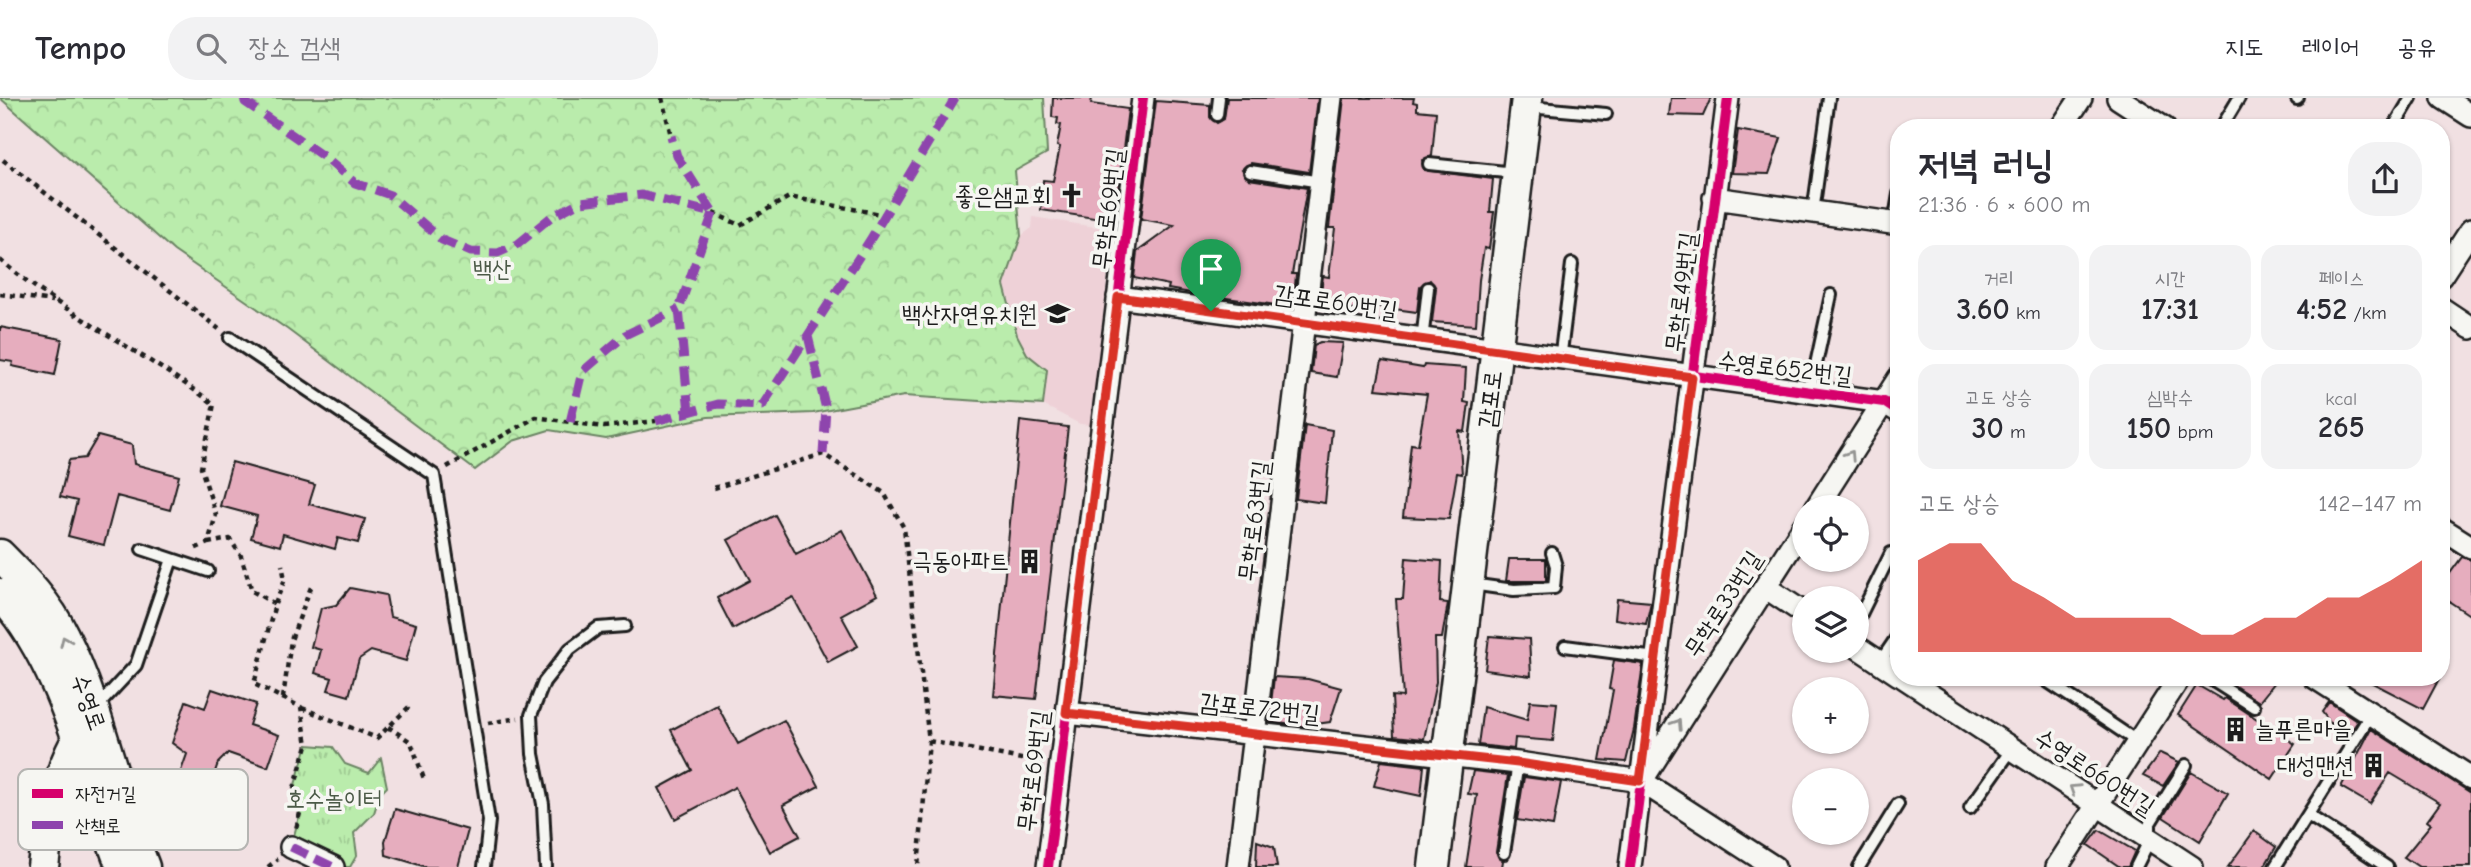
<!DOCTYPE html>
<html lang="ko">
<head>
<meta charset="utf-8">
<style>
	:root { --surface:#fff; --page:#f2f2f3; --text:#2b2b33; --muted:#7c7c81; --line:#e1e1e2; --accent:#d93025 }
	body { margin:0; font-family:"Comic Neue","Poor Story",sans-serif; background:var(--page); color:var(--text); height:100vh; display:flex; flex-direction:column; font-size:26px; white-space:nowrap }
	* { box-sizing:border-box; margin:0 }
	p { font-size:23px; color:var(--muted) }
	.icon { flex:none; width:38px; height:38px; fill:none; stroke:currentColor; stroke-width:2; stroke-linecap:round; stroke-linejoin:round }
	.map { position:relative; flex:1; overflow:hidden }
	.side { position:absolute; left:1890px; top:21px; width:560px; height:567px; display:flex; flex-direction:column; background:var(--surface); border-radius:28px; box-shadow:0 2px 5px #0004 }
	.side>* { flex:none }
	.fabs { position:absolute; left:1792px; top:397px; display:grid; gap:14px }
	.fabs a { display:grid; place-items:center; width:77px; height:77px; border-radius:50%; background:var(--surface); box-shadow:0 2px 5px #0004; font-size:35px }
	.pin { position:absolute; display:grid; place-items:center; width:60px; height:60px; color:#fff; margin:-72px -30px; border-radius:50% 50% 50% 0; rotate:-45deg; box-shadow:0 0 7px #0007 }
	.pin .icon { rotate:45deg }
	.round { display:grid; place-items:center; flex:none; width:74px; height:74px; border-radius:28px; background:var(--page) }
	.overview { display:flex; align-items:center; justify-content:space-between; height:119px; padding:0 28px }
	h1 { font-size:38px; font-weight:700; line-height:52px }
	.figures { display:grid; grid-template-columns:repeat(3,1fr); gap:10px; height:119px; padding:7px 28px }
	.figures div { display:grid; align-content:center; border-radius:18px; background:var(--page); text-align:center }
	.figures b { font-size:30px; font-weight:700 }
	.figures small { font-size:19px; font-weight:400 }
	.figures p { font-size:19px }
	.chart { height:196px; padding:14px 28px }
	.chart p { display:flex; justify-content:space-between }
	.chart svg { width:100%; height:126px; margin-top:7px; fill:var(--accent); opacity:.7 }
	header { display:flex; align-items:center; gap:42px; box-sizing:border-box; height:98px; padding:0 35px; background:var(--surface); border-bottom:2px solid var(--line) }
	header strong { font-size:33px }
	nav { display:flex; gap:38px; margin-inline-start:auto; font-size:24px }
	.search { width:490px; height:63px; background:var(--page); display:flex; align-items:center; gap:18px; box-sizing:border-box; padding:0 24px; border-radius:28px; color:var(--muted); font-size:26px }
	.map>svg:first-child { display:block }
</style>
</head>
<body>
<header>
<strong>Tempo</strong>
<div class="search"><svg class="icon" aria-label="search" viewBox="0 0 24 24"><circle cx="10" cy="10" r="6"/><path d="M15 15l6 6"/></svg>장소 검색</div>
<nav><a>지도</a><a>레이어</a><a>공유</a></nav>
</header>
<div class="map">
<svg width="2471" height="769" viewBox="0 0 2471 769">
	<defs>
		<pattern id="forest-crowns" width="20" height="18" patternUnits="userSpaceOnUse" patternTransform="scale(1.75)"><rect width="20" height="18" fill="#baecac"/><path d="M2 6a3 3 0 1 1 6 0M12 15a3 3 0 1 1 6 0" fill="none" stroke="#9fca93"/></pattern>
		<pattern id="park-tufts" width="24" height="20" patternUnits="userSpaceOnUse" patternTransform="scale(1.75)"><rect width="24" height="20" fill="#baecac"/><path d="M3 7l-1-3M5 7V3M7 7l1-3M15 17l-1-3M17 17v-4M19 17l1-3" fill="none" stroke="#9fca93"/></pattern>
	</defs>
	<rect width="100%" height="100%" fill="#f1e0e2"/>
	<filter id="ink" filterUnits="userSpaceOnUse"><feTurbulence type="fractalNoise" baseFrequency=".0143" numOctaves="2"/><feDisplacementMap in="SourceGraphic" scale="14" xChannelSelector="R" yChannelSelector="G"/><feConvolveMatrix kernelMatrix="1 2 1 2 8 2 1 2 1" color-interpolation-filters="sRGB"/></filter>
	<g filter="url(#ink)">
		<path fill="#eed1d7" d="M1033,119L1108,131L1111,139L1092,327L1080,326L1043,307L1047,272L1027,256L1017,237L1004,187L1021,138L1032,130Z"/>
		<path fill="url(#forest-crowns)" stroke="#6b8464" stroke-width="2" d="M0,0H1044L1047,55L1015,73L1021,138L1004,187L1017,237L1027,256L1047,272L1043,307L904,298L813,315L708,319L606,341L549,332L513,343L475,372L287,231L174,153Z"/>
		<path fill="url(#park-tufts)" stroke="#6b8464" stroke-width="2" d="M307,647L333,649L345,666L369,675L381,660L387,689L380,696L374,715L354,735L357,757L350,769H333L291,749L300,715L294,690Z"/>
		<path fill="#e6adbe" stroke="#1c1c1c" stroke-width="2" d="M1053,0H1092L1091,6L1128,11L1115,116L1109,114L1107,122L1041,112L1043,82L1053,83L1060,49L1057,48L1061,27L1057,26L1058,20L1052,19Z
			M1227,0H1318L1309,74L1251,65L1242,71L1249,81L1307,90L1292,176H1296L1294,200L1283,208L1191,195L1168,191L1169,187L1134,180L1137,154L1174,127L1141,121L1156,3L1210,7V19L1217,25L1224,21Z
			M1344,0H1414L1413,4L1417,5V12L1436,14L1432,58L1422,62L1424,72L1493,81L1490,114H1494L1489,151L1484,150L1479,182L1476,227L1432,224L1436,190L1430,182L1420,188L1417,214L1373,208L1372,214L1322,208L1320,204L1323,178L1329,179L1335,130H1329Z
			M1671,0H1711L1703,18L1669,17Z
			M1738,32L1781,40L1769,76L1732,75Z
			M0,229L62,241L55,277L12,268L13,264L0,262Z
			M1320,244L1343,245L1337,279L1311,275L1314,247Z
			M1382,263L1423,270L1424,267L1466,270L1464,304L1469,305L1465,334L1459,333L1462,376L1457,375L1449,421L1403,419L1411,346L1418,347L1427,296L1376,291Z
			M1020,323L1068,329L1036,601L993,597Z
			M1305,327L1332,332L1325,405L1296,401Z
			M98,338L132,347L134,366L179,378L170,412L117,398L104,447L68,438L77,403L60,399L69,362L85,360Z
			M232,364L315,387L309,406L365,421L358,445L338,440L335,451L283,436L280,448L251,440L257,418L220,408Z
			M775,417L796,456L842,432L877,497L841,517L858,548L828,564L793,499L733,531L717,500L750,482L728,442Z
			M2462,459L2471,462V518L2441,498V476L2448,478Z
			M1406,460L1442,463L1440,504L1448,505L1442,540H1435L1436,584L1424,641L1394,638L1392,598L1403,599L1396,501H1403Z
			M1509,461H1546V483H1506Z
			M350,490L386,497L390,519L416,526L406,563L371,553L359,561L349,598L328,592L332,580L315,575L321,552L311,549L321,510L336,507Z
			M1617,501L1651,504L1646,526L1615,521Z
			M1489,538L1529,541L1531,578L1485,572Z
			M1614,562L1643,566L1634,631L1626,664L1600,662L1613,592L1609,591Z
			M1274,579L1308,581L1341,590L1330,624L1302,628L1269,624Z
			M2236,579H2279L2259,604L2232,586Z
			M2361,579H2440L2423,611Z
			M2197,587L2223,602L2225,600L2295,646L2272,681L2178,617Z
			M212,591L256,606L249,627L279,637L268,669L228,655L218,665L207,697L176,687L187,656L172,645L186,603L205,610Z
			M1530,603L1557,605L1553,643L1515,640L1514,651L1478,647L1483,609L1527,622Z
			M2329,604L2358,623L2349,636L2334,630L2322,614Z
			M717,607L738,646L784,622L819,688L783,707L800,738L770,754L735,689L675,721L659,690L692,672L671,632Z
			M2371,631L2471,695V769H2419L2404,759L2431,726L2427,723L2440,705L2390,675L2370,706L2341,689Z
			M2160,655L2179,664L2163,688L2143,678Z
			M1381,663L1424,668L1421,698L1374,688Z
			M1473,673L1508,677L1496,754L1503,763L1502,769H1466L1477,697L1468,696Z
			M2191,674L2228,695L2200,743L2163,719Z
			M1524,679L1561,684L1553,728L1517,722Z
			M395,711L468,732L458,769H426L386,757L385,743Z
			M2099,732L2135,753L2128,769H2120L2088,747Z
			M2254,733L2276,749L2264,769H2228Z
			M1257,743L1274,749L1277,769H1256Z"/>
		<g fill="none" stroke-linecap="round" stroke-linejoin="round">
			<defs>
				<path id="lane" d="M2297,1L2298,0
					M1529,9L1606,16
					M1217,17L1219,0
					M2221,30L2239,0
					M2393,30L2411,0
					M1429,66L1515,75
					M1250,73L1321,84
					M1813,114L1829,0
					M1894,126L1899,96
					M230,240L434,377L489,723L484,769
					M1422,243L1428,190
					M1560,262L1572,166
					M1810,294L1831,197
					M142,451L208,473
					M1471,486L1514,492L1554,490L1556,468L1552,455
					M1857,524L1891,455
					M1565,548L1656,560
					M1880,564L1899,536
					M2041,579L2138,644
					M2207,579L2254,609
					M95,611L136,567L172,461
					M1970,710L2012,651
					M2308,717L2387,769
					M1504,755L1518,665
					M546,769L543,706L533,656L531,617L544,584L570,551L598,530L625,528
					M1859,769L1898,706
					M2136,769L2150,741V725L2186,667
					M2275,769L2371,616"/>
				<path id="street" d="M2118,0L2164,30
					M2443,0L2471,18
					M2061,30L2081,0
					M1714,100L1899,126
					M2441,178L2471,132
					M1118,199L1884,304L1899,314
					M2441,210L2471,230
					M1816,410L1899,280
					M2441,430L2471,449
					M1765,489L1804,515
					M1857,549L1899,577
					M1903,579L2192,769
					M2314,579L2471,680
					M1067,615L1518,665L1641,683L1774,769
					M1644,679L1804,428
					M291,749L333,769
					M1048,769L1143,0
					M1238,769L1331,0
					M1630,769L1728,0
					M2057,769L2180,579"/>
				<path id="secondary" d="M0,457C23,480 49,507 63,537C100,610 114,693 144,769
					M0,496C66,567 87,681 122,769
					M43,769C48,719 57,675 83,631
					M1434,769L1527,0"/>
			</defs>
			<use href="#lane" stroke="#1c1c1c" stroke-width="16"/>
			<use href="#street" stroke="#1c1c1c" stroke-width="26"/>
			<use href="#secondary" stroke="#1c1c1c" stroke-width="35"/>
			<path stroke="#1c1c1c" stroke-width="4.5" stroke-dasharray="5 5" stroke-linecap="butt" d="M662,0L671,38
				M3,62L219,231
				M713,115L740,127L789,99L885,117
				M0,162C66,217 145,255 214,306L201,370L216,417L208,445L192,452
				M0,196L53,203
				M447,369L536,319L604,329L656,323
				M714,390L823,356L884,395L904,430L929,643L918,769
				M208,445L230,441L241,458L252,493L275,506L254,586L301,609L307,647L294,690L300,715L296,731
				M275,506L285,481L282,467
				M283,600L291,542L311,489
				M302,610L377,640L411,607
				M488,625L518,620
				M388,629L411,644L424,681
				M929,643L1042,665
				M268,769L278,761"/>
			<use href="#lane" stroke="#f6f6f2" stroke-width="10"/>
			<use href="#street" stroke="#f6f6f2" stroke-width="21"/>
			<use href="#secondary" stroke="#f6f6f2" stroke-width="30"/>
			<path stroke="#8e44ad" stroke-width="9" stroke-dasharray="18 9" stroke-linecap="butt" d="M244,0L245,4L324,59L355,85L390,97L442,142L471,154L498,155L518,146L551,119L580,104L642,97L713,115L677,58L671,38
				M808,238L826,311L823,356
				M689,314L679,211L713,115
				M656,323L718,306L762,308L870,142L955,0
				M570,324L582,274L625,237L679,211
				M291,749L333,769"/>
			<defs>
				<path id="cycleway" d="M1118,199L1884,304L1899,314
					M1048,769L1143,0
					M1630,769L1728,0"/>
			</defs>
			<use href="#cycleway" stroke="#f6f6f2" stroke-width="15"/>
			<use href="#cycleway" stroke="#d6006c" stroke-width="10"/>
		</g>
		<defs><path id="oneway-chevron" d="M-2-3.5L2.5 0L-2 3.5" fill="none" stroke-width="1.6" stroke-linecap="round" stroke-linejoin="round" transform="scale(1.75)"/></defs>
		<g stroke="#949492">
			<use href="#oneway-chevron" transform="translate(1850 357) rotate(-57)"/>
			<use href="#oneway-chevron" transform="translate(65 543) rotate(-114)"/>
			<use href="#oneway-chevron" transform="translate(1677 626) rotate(-57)"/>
			<use href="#oneway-chevron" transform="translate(2074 691) rotate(-147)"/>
		</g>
	</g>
	<g fill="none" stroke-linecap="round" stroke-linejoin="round" filter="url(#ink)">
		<defs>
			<path id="route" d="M1118,199L1692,279L1640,683L1518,665L1066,615Z"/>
		</defs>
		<use href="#route" stroke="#fff" stroke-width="14"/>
		<use href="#route" stroke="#d93025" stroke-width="9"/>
	</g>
	<defs>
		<symbol id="church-bare" viewBox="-9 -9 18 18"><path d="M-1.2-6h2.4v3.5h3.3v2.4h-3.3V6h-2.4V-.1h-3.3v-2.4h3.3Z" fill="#1c1c1c" stroke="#f6f6f2" stroke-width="2.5" paint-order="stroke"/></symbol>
		<symbol id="school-bare" viewBox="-9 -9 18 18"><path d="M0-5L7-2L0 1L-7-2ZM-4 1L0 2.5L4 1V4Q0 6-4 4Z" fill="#1c1c1c" stroke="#f6f6f2" stroke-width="2.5" paint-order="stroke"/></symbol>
		<symbol id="building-bare" viewBox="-9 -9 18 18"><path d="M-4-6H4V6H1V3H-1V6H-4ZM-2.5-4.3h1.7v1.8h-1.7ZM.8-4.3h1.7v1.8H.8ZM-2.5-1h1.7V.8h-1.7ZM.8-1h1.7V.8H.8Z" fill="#1c1c1c" stroke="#f6f6f2" stroke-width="2.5" paint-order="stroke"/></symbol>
	</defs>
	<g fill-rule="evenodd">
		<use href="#church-bare" x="1054" y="80" width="35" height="35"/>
		<use href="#school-bare" x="1040" y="198" width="35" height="35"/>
		<use href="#building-bare" x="1012" y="446" width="35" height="35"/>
		<use href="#building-bare" x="2218" y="614" width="35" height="35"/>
		<use href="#building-bare" x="2356" y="650" width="35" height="35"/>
	</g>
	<g text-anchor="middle" stroke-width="7" stroke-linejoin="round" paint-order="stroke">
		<g font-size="24" fill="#1c1c1c" stroke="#f6f6f2" text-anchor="end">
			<text x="1051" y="106">좋은샘교회</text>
			<text x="1037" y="224">백산자연유치원</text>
			<text x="1009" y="471">극동아파트</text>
			<text x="2255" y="639" text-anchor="start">늘푸른마을</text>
			<text x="2354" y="675">대성맨션</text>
		</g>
		<g font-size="24" fill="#1c1c1c" stroke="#f6f6f2">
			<text transform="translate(1108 111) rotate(-83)" y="8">무학로69번길</text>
			<text transform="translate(1681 194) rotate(-83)" y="8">무학로49번길</text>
			<text transform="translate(1336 204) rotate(8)" y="8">감포로60번길</text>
			<text transform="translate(1785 270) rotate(7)" y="8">수영로652번길</text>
			<text transform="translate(1490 301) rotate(-83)" y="8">감포로</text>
			<text transform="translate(1254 423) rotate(-83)" y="8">무학로63번길</text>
			<text transform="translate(1723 506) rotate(-57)" y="8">무학로33번길</text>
			<text transform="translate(89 604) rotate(70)" y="8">수영로</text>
			<text transform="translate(1260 610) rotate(6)" y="8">감포로72번길</text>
			<text transform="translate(1033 673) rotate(-83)" y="8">무학로69번길</text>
			<text transform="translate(2095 674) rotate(33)" y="8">수영로660번길</text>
		</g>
		<g font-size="24" fill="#4b5a47" stroke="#f6f6f2">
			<text x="492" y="179">백산</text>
			<text x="334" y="709">호수놀이터</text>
		</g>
	</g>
	<rect x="18" y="671" width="230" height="81" rx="10" fill="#f6f6f2" stroke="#b5b5b2" stroke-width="2"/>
	<rect x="32" y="691" width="31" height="9" fill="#d6006c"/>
	<rect x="32" y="723" width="31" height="8" fill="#8e44ad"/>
	<g font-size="19" fill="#1c1c1c">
		<text x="75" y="702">자전거길</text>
		<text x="75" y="734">산책로</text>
	</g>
</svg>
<div class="fabs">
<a><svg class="icon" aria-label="locate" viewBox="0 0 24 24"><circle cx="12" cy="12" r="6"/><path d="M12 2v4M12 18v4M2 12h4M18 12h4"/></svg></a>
<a><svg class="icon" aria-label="layers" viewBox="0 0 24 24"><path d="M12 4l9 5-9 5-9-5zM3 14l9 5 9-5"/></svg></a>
<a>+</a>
<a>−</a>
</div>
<div class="pin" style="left:1211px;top:213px;background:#1e9e55"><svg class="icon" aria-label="arrive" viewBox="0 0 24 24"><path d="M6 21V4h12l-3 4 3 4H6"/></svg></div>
<section class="side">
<div class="overview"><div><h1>저녁 러닝</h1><p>21:36 · 6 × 600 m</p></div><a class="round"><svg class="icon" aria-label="share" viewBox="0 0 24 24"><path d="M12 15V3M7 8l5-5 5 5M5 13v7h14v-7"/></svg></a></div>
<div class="figures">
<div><p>거리</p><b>3.60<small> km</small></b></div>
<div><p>시간</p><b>17:31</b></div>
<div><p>페이스</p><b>4:52<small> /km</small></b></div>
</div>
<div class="figures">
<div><p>고도 상승</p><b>30<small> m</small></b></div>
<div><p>심박수</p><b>150<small> bpm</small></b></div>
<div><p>kcal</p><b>265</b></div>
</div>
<div class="chart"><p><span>고도 상승</span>142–147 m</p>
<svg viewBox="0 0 160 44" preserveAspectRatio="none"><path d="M0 44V12L10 6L20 6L30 19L40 25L50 32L60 32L70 32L80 32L90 38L100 38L110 32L120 32L130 25L140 25L150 19L160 12V44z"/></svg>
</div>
</section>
</div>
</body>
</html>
